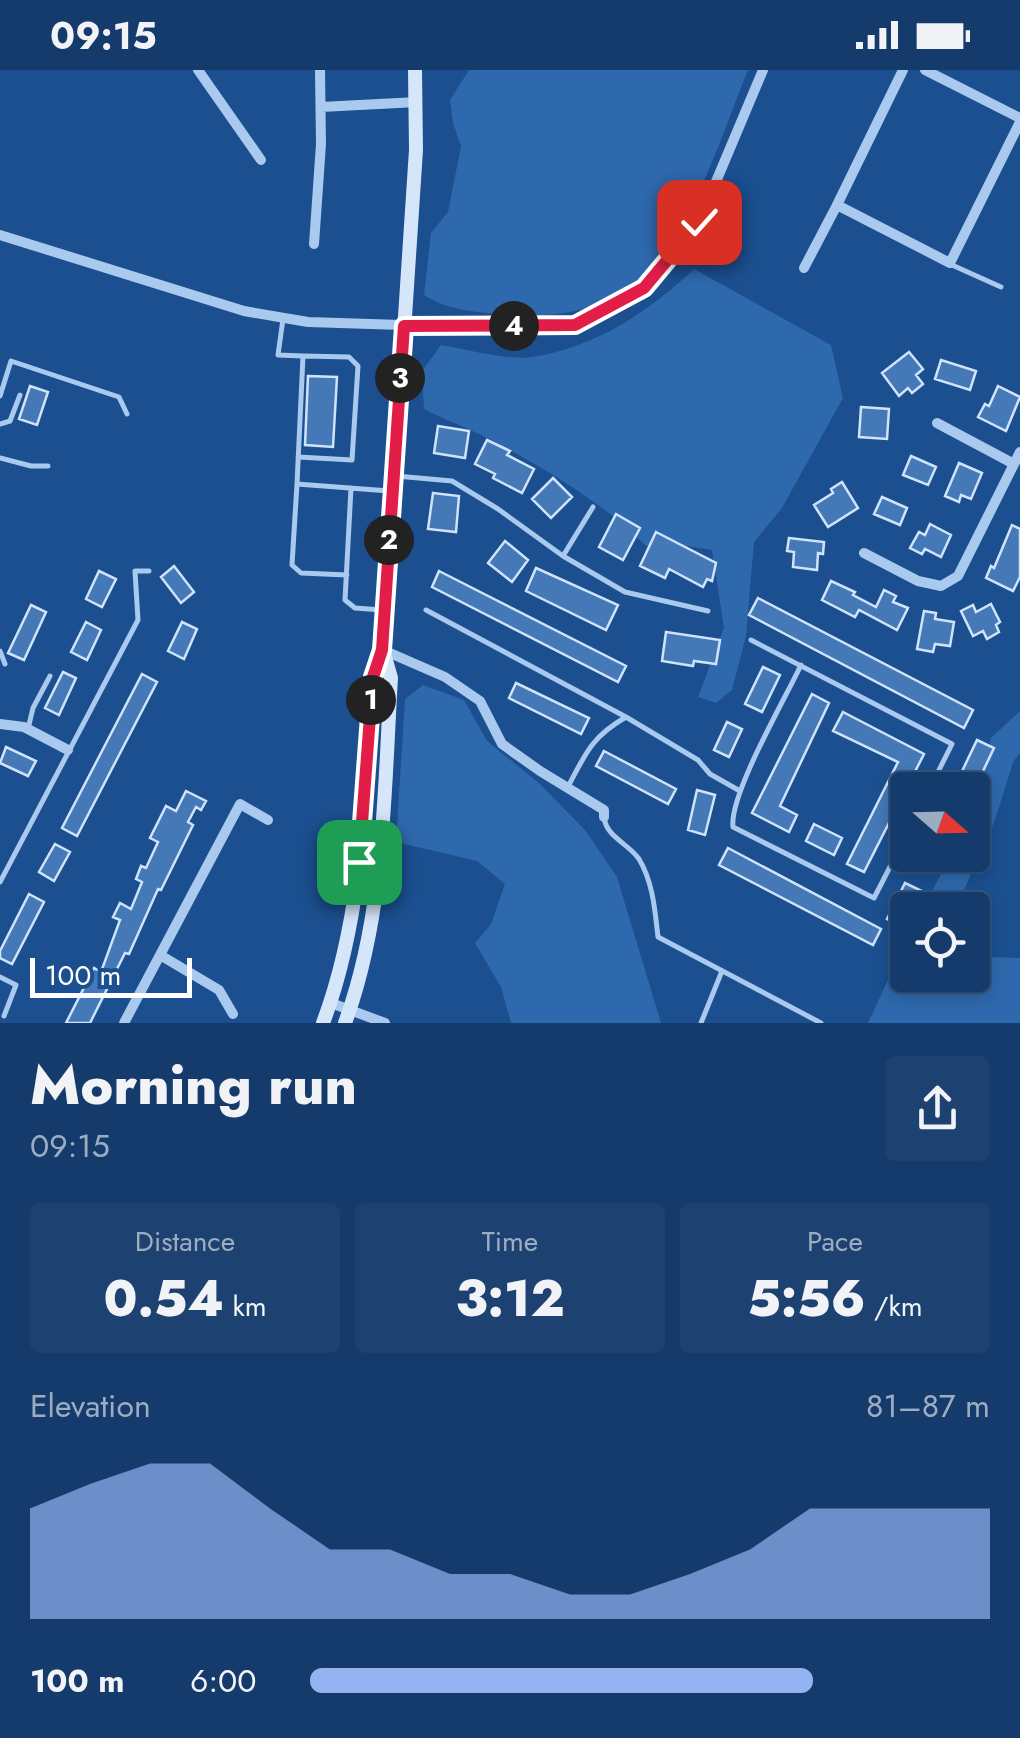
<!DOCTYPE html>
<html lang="en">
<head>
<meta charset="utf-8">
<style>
	:root { --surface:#143b6b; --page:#1d4271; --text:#f1f3f6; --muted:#9dadc1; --line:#33557e; --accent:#95b2f1 }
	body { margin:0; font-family:Jost,sans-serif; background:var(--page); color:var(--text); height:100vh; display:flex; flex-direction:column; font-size:38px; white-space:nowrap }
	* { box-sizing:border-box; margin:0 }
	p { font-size:32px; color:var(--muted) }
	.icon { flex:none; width:55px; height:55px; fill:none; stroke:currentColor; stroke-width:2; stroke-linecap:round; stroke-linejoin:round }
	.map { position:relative; height:953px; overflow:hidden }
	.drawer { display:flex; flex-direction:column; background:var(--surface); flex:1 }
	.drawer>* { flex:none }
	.needle { width:65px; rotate:110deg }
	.buttons { position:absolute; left:890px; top:702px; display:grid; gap:20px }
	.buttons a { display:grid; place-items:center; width:100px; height:100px; border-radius:10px; background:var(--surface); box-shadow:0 5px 15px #0003,0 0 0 2px var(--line); font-size:50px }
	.scale { position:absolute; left:30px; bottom:25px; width:162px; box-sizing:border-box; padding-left:10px; border:5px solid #fff; border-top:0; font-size:28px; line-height:35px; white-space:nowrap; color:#fff; -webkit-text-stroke:8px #1b4f8f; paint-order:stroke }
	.pin { position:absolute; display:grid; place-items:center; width:85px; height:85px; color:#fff; margin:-42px; border-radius:20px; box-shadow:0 5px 15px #0006 }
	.km { position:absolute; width:50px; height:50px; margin:-25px; border-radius:50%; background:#222; color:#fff; font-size:28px; line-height:50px; text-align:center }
	.round { display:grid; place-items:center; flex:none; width:105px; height:105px; border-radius:10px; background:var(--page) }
	.overview { display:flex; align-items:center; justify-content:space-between; height:170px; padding:0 30px }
	h1 { font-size:55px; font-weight:800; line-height:75px }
	.stats { display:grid; grid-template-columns:repeat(3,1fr); gap:15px; height:170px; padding:10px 30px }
	.stats div { display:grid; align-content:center; border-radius:10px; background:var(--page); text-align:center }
	.stats b { font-size:50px; font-weight:800 }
	.stats small { font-size:28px; font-weight:400 }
	.stats p { font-size:28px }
	.chart { height:280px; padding:20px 30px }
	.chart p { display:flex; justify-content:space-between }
	.chart svg { width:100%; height:180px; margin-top:10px; fill:var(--accent); opacity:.7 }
	ul { padding:0 30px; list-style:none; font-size:32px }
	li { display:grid; grid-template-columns:160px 120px 1fr; align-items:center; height:75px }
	li i { height:25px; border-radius:12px; background:var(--accent) }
	.status { display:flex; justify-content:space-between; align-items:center; height:70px; padding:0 50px; background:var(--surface); direction:ltr }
	.status svg { height:28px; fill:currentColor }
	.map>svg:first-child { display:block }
</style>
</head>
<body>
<div class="status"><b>09:15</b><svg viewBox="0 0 49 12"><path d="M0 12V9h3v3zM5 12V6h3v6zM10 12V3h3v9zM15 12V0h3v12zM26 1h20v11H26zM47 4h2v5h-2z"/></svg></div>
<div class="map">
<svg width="1020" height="953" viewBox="0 0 1020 953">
	<rect width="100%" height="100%" fill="#1b4f8f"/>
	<path fill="#2e69ad" d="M469,0H748C725,56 690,165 647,205C613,236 564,248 520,245C486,243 452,243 424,225L431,163L448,142L461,76L453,53L450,30Z
		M694,199L831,275L843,328L782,438L754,472L746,566L732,620L716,633L698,627L724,558L712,480L680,475L646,476C603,432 544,398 489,369C468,358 445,350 424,339L422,301L441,275C466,279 509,291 533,287C596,277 648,242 694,199Z
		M423,615L464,630L487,671L540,714L585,760L617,807L661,953H511L501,917L475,873L491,854L505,814L477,791L396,772L405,629Z
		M1020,641V683L1013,692L995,750L955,840H922L951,785H972L973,743L991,668Z
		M907,869L908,905H972L973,875L992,887L1020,888V953H868Z"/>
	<path fill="#4478b7" stroke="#cfe3fa" stroke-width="2.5" d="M909,282L923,299L916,305L923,314L912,323L908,318L899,326L882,303Z
		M941,290L976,301L970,320L935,309Z
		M308,306L337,307L333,377L305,375Z
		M30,316L48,322L37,355L19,349Z
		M998,316L1020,327L1006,361L978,347L985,334L989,336Z
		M861,337L889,339L887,369L859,367Z
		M438,356L469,361L465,388L434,383Z
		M487,370L510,381L507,385L534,399L522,423L493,408L495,404L475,394Z
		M911,386L936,397L928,415L903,405Z
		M959,393L982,403L971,429L961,425L959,432L945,426Z
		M553,408L572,427L551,448L532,429Z
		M842,412L858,438L828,457L814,435L833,423L831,419Z
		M433,423L459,426L456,462L428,459Z
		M882,427L907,438L900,455L874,444Z
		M616,444L640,458L623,490L599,477Z
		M930,454L951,465L941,487L925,479L922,484L910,478L919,462L925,465Z
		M1012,455L1020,459V507L1013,521L986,508L991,496L994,498Z
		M656,462L716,493L712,511L707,509L703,517L669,499L665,508L640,496Z
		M789,468L824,472L823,484L818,483L817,500L793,497L794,482L787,481Z
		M505,471L528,490L512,512L488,493Z
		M174,496L194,522L181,533L161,507Z
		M536,498L618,535L606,560L526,521Z
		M99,501L116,509L102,537L86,529Z
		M439,501L626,596L618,612L432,517Z
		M831,511L855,522L853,525L876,537L884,520L896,526L893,532L908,538L897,560L859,540L855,547L822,530Z
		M758,528L973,640L964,658L749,545Z
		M991,534L1000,552L996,555L999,562L987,569L983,561L973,566L961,541L973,535L976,542Z
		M31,535L46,542L24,590L8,583Z
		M924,541L936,543L935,549L954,552L950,576L935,574L933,582L917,579Z
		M86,552L101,560L87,590L71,582Z
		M182,552L197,559L184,589L168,581Z
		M666,562L720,570L716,594L694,591L693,596L662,591Z
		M763,597L780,605L762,642L745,634Z
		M63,602L76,608L59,645L45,638Z
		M142,604L157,612L77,766L62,758Z
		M516,613L589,648L581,664L509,628Z
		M812,624L829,633L780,736L797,745L789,762L752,743Z
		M843,642L924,684L864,802L847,794L898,692L833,661Z
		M727,652L742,659L729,687L714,680Z
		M977,670L994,678L974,720H953Z
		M6,677L36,691L28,706L0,693Z
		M604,681L676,719L668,734L596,696Z
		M697,720L715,725L705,765L688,760Z
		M186,721L206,731L201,740L196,737L188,752L193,755L161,820L158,819L129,884L125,883L90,953H66L94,898L101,902L120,850L113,847L120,833L131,839L142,812L136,809L141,796L146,798L158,772L150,768L166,736L176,741Z
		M814,754L842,768L834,785L806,771Z
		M55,774L70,782L54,811L39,802Z
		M728,778L881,859L873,875L719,795Z
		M905,813L922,821L913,840H908L904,858L887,849Z
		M29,824L44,832L12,894L0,888V881Z"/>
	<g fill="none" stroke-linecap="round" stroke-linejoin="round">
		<path stroke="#a9c9ee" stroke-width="5" d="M952,195L1001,217
			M283,249L278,285L303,286L297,414L389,421
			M0,326L11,291L119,327L127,344
			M0,354L10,351L20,325
			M298,387L352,390L358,296L349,287L304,286
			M0,388L31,396H48
			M396,406L452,411L498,439L563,486L625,522L708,541
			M297,414L292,495L301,503L347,505
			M351,418L345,530L355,538L382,540
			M563,486L593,437
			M426,540L626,647L698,690L710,704L740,721
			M751,570L952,674L929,720
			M0,581L5,594
			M801,595C785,629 729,725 733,757L874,828L908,762
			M28,659L33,638L50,606
			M569,715C586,682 593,666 626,647
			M604,747C606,767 628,773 639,789C653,812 655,841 658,867L821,953
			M0,812L138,550L135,501H149
			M0,907L16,915L4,946
			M701,953L722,901"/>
		<path stroke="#a9c9ee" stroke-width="10" d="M198,0L261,90
			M903,0L837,135L950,193L1020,52
			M925,0L1020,48
			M321,37L417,32
			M0,165L244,241L308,252L464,257L575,255L645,219L699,152L763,0
			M314,174L321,74L320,0
			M804,198L837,135
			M937,353L1014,394
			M864,483L918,511L941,516L958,506L1020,382
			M383,580L445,607L480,631L502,674L540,701L604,740V747
			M0,654L24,657L68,680
			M160,885L219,920L233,944
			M331,933L385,953
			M124,953L240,734L268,750"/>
		<path stroke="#d6e6fa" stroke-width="14" d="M323,953C364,844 365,722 373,607L383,580L416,80L415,0
			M345,953C385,844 384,723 391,608L383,580"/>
	</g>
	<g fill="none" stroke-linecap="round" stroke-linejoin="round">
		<defs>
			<path id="route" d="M359,792L373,607L382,580L404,256L575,255L644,218L699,152"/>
		</defs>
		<use href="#route" stroke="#fff" stroke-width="20"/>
		<use href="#route" stroke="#e11d48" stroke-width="12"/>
	</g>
</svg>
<div class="buttons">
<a><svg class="needle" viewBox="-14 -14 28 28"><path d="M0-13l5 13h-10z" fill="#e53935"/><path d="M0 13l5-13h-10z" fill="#9dadc1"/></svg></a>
<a><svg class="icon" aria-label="locate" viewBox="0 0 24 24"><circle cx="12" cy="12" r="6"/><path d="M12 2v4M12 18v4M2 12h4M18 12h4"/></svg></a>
</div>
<div class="scale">100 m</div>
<div class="pin" style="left:359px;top:792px;background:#1e9e55"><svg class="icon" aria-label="arrive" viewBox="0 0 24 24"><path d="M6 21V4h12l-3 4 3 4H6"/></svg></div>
<div class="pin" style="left:699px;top:152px;background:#d93025"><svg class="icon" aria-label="check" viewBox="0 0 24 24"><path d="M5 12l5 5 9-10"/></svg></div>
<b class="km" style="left:371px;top:630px">1</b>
<b class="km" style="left:389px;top:470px">2</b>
<b class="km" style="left:400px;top:308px">3</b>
<b class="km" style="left:514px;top:256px">4</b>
</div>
<section class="drawer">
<div class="overview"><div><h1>Morning run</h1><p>09:15</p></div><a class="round"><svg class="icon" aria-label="share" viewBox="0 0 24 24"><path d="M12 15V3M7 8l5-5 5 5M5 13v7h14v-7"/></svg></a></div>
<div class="stats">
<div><p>Distance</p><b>0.54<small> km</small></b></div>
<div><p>Time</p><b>3:12</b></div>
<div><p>Pace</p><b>5:56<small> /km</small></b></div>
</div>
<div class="chart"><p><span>Elevation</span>81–87 m</p>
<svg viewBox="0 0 160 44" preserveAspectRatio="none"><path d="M0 44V17L10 11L20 6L30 6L40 17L50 27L60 27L70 33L80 33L90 38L100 38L110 33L120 27L130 17L140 17L150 17L160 17V44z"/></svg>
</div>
<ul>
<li><b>100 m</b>6:00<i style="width:74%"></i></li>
</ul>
</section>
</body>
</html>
